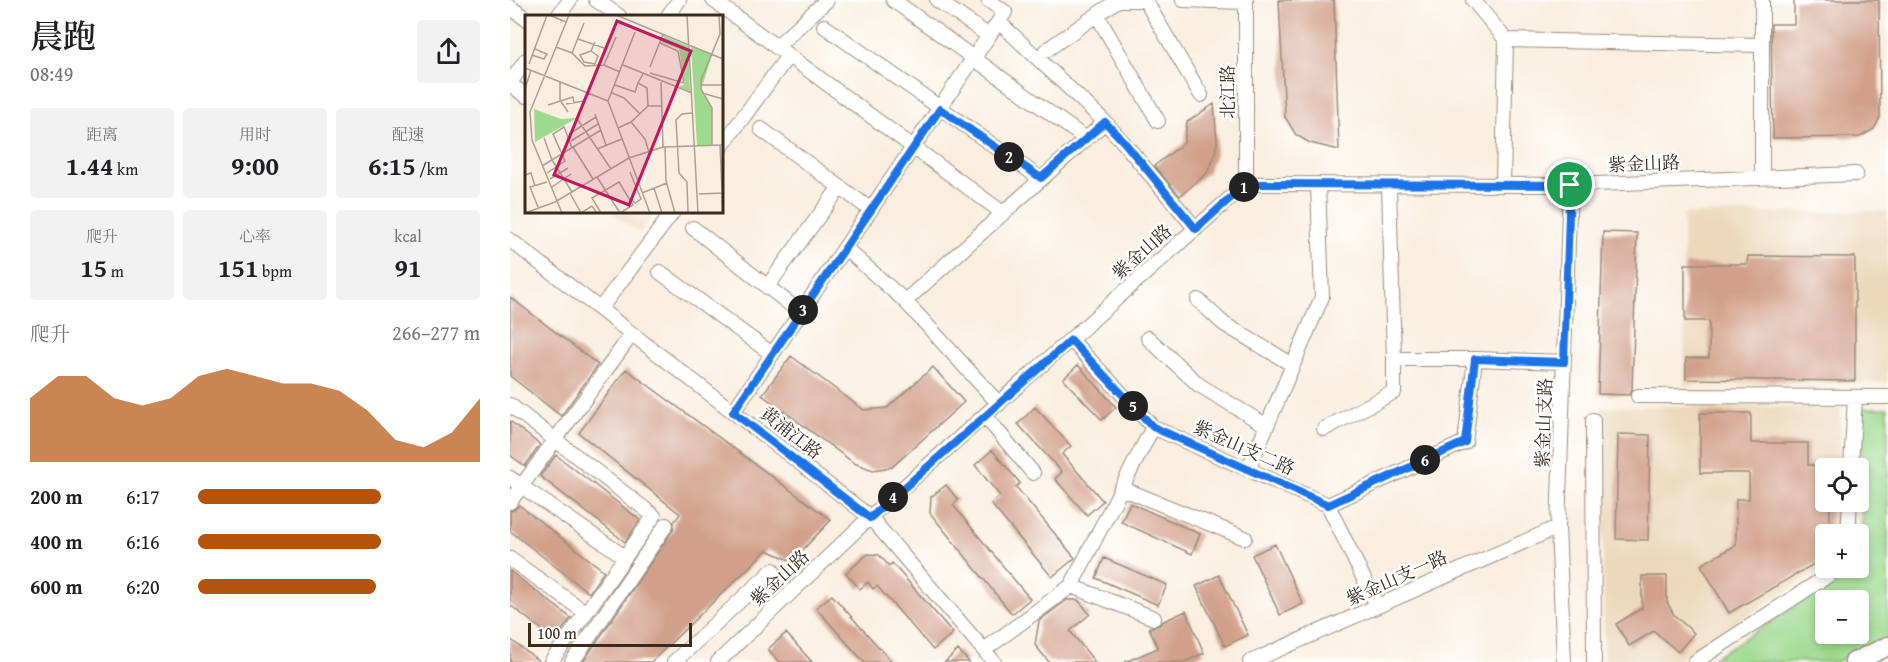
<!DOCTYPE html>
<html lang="zh">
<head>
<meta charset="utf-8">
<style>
	:root { --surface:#fff; --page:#f2f2f2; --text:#202124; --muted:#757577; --accent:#b45309 }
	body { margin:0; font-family:"Gentium Book Plus","Noto Serif SC",serif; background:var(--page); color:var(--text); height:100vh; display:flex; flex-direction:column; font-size:22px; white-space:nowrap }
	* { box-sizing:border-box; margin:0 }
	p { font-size:20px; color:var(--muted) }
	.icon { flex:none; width:33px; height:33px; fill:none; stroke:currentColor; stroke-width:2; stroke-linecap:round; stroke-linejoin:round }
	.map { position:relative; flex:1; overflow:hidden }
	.details { display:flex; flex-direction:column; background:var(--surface); width:510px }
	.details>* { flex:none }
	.buttons { position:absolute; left:1305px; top:458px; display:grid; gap:12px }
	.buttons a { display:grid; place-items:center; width:54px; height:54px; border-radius:6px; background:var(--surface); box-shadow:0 3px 9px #0003; font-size:30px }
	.scale { position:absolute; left:18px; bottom:15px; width:164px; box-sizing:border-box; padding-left:6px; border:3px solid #3b2a1e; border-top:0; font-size:16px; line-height:21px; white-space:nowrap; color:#3b2a1e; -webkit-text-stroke:4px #fff; paint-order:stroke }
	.pin { position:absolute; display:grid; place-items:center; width:51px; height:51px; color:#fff; margin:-26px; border:3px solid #fff; border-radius:50%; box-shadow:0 2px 6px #0007 }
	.km { position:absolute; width:30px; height:30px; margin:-15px; border-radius:50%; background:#222; color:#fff; font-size:16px; line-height:30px; text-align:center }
	.round { display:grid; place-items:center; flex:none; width:63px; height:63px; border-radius:6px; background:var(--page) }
	.summary { display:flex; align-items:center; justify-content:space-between; height:102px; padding:0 30px }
	h1 { font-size:33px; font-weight:600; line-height:45px }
	.stats { display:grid; grid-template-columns:repeat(3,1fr); gap:9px; height:102px; padding:6px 30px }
	.stats div { display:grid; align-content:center; border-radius:6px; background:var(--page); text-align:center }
	.stats b { font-size:26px; font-weight:600 }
	.stats small { font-size:16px; font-weight:400 }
	.stats p { font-size:16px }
	.chart { height:168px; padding:12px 30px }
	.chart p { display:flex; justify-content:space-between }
	.chart svg { width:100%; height:108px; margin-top:6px; fill:var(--accent); opacity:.7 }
	ul { padding:0 30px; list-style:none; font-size:20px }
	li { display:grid; grid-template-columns:96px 72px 1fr; align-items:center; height:45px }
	li i { height:15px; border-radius:8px; background:var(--accent) }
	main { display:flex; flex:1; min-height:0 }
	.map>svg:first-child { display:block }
</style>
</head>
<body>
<main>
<section class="details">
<div class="summary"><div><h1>晨跑</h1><p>08:49</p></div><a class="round"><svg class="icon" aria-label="share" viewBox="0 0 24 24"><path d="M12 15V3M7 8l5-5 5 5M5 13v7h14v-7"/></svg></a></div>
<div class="stats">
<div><p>距离</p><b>1.44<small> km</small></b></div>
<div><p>用时</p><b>9:00</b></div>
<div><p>配速</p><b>6:15<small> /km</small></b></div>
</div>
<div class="stats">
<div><p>爬升</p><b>15<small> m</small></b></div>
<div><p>心率</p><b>151<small> bpm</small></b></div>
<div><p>kcal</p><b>91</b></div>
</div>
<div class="chart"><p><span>爬升</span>266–277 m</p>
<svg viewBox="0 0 160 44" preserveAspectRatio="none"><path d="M0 44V18L10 9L20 9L30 18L40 21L50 18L60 9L70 6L80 9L90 12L100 12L110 15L120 23L130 35L140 38L150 32L160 18V44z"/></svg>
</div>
<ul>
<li><b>200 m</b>6:17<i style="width:65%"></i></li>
<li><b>400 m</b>6:16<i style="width:65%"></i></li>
<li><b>600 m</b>6:20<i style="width:63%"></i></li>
</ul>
</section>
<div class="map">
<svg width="1378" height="662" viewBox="0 0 1378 662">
	<rect width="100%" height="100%" fill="#fff"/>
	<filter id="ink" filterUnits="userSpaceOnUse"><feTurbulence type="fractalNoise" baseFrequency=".0167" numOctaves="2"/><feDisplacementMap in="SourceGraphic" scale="12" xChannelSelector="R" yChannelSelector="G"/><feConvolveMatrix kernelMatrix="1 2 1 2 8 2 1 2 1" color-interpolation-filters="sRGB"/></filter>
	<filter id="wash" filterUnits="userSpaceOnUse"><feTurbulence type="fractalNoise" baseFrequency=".008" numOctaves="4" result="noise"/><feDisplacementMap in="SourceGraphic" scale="24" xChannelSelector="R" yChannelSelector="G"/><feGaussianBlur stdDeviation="1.35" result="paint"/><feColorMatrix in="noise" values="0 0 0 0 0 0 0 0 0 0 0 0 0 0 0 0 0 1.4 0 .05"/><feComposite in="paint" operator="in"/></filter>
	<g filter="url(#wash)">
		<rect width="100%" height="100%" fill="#f9eedf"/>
		<path fill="#ecd8ba" d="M1378,211V382L1175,385L1173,214Z
			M101,212H146L130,233Z
			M1204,406L1331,408L1329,468H1316V501H1328L1327,534H1316L1315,566L1164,662H1094L1092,407Z"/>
		<path fill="#9eda8e" stroke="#6c8256" stroke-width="1.5" fill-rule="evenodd" d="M1351,408H1378V638L1326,662H1197L1352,564ZM1316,600H1348V633H1316Z"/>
		<g id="blocks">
			<path fill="#d2a08a" d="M769,0H824L829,150L800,143L786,135L775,117Z
				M1284,0H1369L1370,117L1364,129L1350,137L1263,138L1261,24H1284Z
				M704,104L707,142L704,158L697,173L670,196L644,166L674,143L677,122Z
				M1093,232L1127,233L1122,390L1119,395L1088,394Z
				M1238,256L1345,257V381L1176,379V358H1199V321H1175V264H1237Z
				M0,297L88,365L51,416L0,376Z
				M281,356L354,410L377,408L423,367L454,402L382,467L363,470L344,463L252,395Z
				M568,365L606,407L592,420L553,379Z
				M116,369L321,520L282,561L257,550L141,662H73L163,530L164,522L170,514L69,433Z
				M525,407L561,446L552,454L593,501L577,515L545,479L552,472L508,424Z
				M1190,413H1241V443H1298V465H1316V501H1320V534H1316V557L1219,613L1191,565L1226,545V499H1239V473H1190Z
				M0,421L30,445L15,466L0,455Z
				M1108,434L1140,435L1138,540L1106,539Z
				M482,450L510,483L506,487L565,558L542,577L481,504L490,496L465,465Z
				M46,455L130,520L115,542L30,476Z
				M436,485L448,500L443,505L520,599L502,614L420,513L421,497Z
				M620,503L690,534L682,554L611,522Z
				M9,505L94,571L79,593L0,531V511L4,510Z
				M765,544L793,604L770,615L742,555Z
				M358,554L369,555L379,566L382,563L443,633L423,650L367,586L363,589L358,582L350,589L336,573Z
				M594,558L657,585L648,605L586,578Z
				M0,571L61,618L45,640L0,605Z
				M709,575L738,635L715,646L686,586Z
				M1132,576H1157V602L1164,615L1184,633L1168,652L1144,631L1119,646L1106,624L1132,608Z
				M322,595L382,662H354L306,608Z
				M557,600H568L580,614L560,631L585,662H539L525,645L529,621Z
				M676,611L694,653L674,662H615L648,648L639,628L649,625L652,622Z
				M276,633L302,662H269L258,649Z
				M0,639L30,662H0Z
				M448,650L459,662H435Z"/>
		</g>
	</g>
	<g filter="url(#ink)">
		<use href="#blocks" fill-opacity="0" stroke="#9a8c7e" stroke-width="1.5"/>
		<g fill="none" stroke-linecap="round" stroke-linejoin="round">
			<defs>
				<path id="minor" d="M86,0L109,16
					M203,0L493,213
					M383,0L576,139
					M427,0L479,36
					M635,0L691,95
					M673,0L736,2
					M736,0V184
					M963,0L996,40L993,185
					M0,7L16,19
					M587,15L648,121
					M48,16L60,0
					M158,16L169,0
					M489,22L595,122L613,142L686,229
					M314,26L531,179
					M996,40L1251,45
					M266,47L317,0
					M535,51L608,0H636
					M0,83L16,60
					M0,84L16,96
					M251,129L361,210
					M212,146L278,56
					M1252,178V0
					M879,185L884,359H965
					M183,228L291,313
					M0,240L360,517L484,662
					M335,248L395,301L489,404
					M150,272L262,354
					M257,287L330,187
					M688,300L714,324L783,365
					M395,301L595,122
					M90,309L163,212
					M638,338L689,385L757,426
					M561,340L643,427L818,505L867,606
					M1128,396L1378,397
					M0,405L144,516L41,662
					M223,412L495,12L478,0
					M475,416L523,473
					M1083,420L1084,662
					M814,429L884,392V359
					M1341,468L1345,397
					M738,470L812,297L808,184
					M0,478L6,482
					M11,486L115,557
					M611,488L735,538
					M0,502L122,334
					M818,505L955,442L965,359L1054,362
					M1338,534L1340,501
					M0,559L75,612
					M561,586L644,618
					M474,650L561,586L643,427
					M62,662L156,525
					M164,662L263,570
					M208,662L360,517L736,184L1060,185L1346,174
					M740,662L1048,527
					M1054,662L1048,527L1060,185
					M1185,662L1331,567"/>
				<path id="major" d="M1344,662L1378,646"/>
			</defs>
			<use href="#minor" stroke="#9a8c7e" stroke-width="16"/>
			<use href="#major" stroke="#9a8c7e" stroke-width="21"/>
			<use href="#minor" stroke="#fff" stroke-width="14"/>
			<use href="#major" stroke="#fff" stroke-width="18"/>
		</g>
	</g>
	<g fill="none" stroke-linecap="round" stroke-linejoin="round" filter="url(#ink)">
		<defs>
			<path id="route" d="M430,109L531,178L595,122L614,142L686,229L736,184L1060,185L1054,362L965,359L955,442L818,505L643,427L561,340L360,518L223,412Z"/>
		</defs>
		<use href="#route" stroke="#fff" stroke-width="12"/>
		<use href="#route" stroke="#1a73e8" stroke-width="8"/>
	</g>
	<g text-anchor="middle" stroke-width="5" stroke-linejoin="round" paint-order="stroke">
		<g font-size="18" fill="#3b2a1e" stroke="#fff">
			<text transform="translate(718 92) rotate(-90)" y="6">北江路</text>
			<text transform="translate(1134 164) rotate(-2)" y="6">紫金山路</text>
			<text transform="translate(632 252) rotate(-42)" y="6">紫金山路</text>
			<text transform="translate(1034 423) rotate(-88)" y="6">紫金山支路</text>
			<text transform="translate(281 433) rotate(38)" y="6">黄浦江路</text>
			<text transform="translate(734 448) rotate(24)" y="6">紫金山支二路</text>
			<text transform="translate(270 578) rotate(-43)" y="6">紫金山路</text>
			<text transform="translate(887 578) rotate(-24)" y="6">紫金山支一路</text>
		</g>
	</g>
	<g transform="translate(15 15)">
		<rect width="198" height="198" fill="#f9eedf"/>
		<path d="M139,21L163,31L165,76L153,72L160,69L154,34L136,27ZM166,31L187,40L176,75L187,93V130H172ZM9,94L36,104L52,103L10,127Z" fill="#9eda8e"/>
		<path fill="none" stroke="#ada092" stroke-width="1.5" d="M24,0L41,7M91,0L198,44M162,0L173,198M110,17L83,86L125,198M53,24L79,33M31,32L47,38L60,51L79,50L95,57M66,36L73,41L70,49L59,47L55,40L66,36L70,27M47,38L59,8M7,40L19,44L22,39L10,34M4,49L22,0M79,50L91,22M98,50L167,78M125,52L138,19M0,53L83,86M125,58L159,68L153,36L135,28M118,59L113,68L122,73L123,91M35,66V85L43,97M136,67L138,132M90,70L110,77L113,68M176,70H198M0,74L6,55M87,78L99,83L115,99M177,78L198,84M41,89L59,86L63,78M23,90L48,82L49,88M70,99L81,130M53,105L86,154M106,107L120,124L124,137M93,113L106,107L123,91H137M44,119L71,102M19,123L27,145L47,177M46,126L73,109M187,130V93L176,74V65L195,19L194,0M195,130L198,198M48,132L68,164M140,132L141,166L150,198M72,134L97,124M17,151L76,115M105,157L116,184L110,188L107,185M22,158L40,146L28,119L39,112L47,133M0,160L6,158L10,171M72,162L95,198M25,164L43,153M27,172L46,159M129,173L137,198M45,178L56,198M117,178L142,168M174,179L197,178M13,192L5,172L22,167M0,198L30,187L104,143L138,132L198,130M37,198L7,125L5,97L44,0M56,198L67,191L72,198M76,198L67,183L94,167L108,190L95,198M163,198L162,167L154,158L151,105L157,99L167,98"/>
		<path fill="#c2185b" fill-opacity="0.15" stroke="#c2185b" stroke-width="3" d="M92,6L166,36L104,190L29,160Z"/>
		<rect width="198" height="198" fill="none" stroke="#3b2a1e" stroke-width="3"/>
	</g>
</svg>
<div class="buttons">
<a><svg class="icon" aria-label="locate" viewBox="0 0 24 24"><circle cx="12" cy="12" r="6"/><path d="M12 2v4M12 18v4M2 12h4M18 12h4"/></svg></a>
<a>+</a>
<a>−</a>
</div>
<div class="scale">100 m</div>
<div class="pin" style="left:1060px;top:185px;background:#1e9e55"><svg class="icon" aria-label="arrive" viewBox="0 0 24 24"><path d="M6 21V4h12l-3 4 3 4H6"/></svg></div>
<b class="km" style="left:734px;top:187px">1</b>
<b class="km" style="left:499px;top:157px">2</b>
<b class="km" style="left:293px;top:310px">3</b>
<b class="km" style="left:383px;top:497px">4</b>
<b class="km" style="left:623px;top:406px">5</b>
<b class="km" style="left:915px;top:460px">6</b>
</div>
</main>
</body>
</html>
